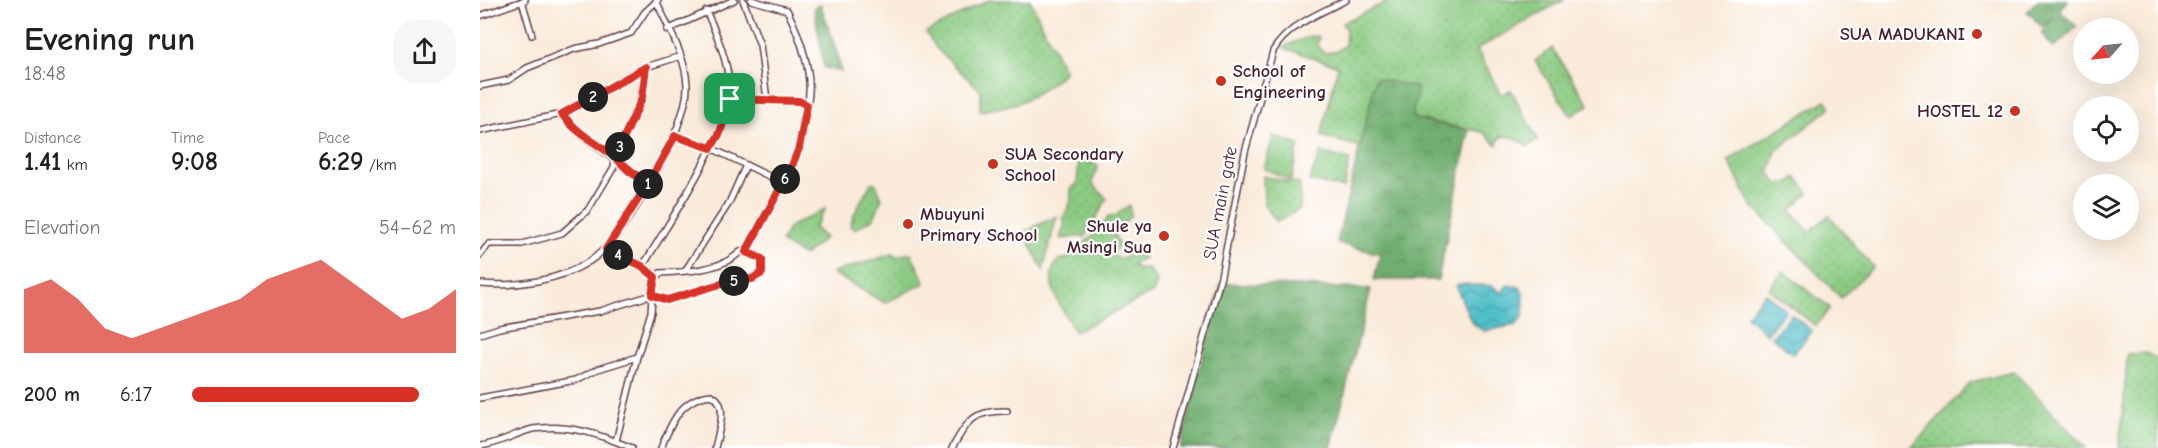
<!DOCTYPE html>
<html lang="en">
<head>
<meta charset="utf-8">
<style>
	:root { --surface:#fff; --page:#f6f6f6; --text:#202124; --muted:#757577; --accent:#d93025 }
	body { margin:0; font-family:"Comic Neue",sans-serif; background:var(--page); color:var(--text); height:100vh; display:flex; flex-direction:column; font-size:22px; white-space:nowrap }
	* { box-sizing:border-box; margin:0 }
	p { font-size:20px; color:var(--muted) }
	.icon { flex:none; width:33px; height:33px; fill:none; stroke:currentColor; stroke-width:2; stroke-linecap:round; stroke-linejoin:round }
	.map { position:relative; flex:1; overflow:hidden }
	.sheet { display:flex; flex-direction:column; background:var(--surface); width:480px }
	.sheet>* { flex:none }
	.needle { width:39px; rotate:243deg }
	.fabs { position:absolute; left:1593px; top:18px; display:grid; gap:12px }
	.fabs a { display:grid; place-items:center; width:66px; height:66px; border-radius:50%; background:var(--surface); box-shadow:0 6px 24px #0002; font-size:30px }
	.pin { position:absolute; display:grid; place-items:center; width:51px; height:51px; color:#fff; margin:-26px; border-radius:12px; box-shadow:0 3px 9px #0006 }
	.km { position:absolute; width:30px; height:30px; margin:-15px; border-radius:50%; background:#222; color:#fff; font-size:16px; line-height:30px; text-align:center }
	.round { display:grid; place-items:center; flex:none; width:63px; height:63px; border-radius:24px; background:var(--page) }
	.head { display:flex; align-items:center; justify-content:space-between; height:102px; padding:0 24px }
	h1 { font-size:33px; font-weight:700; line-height:45px }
	.figures { display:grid; grid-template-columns:repeat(3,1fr); gap:9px; height:102px; padding:6px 24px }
	.figures div { display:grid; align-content:center }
	.figures b { font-size:26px; font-weight:700 }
	.figures small { font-size:16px; font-weight:400 }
	.figures p { font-size:16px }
	.chart { height:168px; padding:12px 24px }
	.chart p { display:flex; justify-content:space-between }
	.chart svg { width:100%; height:108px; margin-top:6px; fill:var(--accent); opacity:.7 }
	ul { padding:0 24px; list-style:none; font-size:20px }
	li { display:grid; grid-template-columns:96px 72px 1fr; align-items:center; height:45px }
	li i { height:15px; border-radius:8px; background:var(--accent) }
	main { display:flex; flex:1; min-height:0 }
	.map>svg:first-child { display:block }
</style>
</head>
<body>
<main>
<section class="sheet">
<div class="head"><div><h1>Evening run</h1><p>18:48</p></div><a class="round"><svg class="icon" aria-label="share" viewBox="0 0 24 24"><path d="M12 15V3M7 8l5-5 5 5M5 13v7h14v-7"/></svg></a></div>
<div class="figures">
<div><p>Distance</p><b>1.41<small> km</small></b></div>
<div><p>Time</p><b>9:08</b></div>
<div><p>Pace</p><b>6:29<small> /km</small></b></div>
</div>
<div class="chart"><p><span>Elevation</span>54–62 m</p>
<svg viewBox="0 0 160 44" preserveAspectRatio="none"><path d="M0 44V18L10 14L20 22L30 34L40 38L50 34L60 30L70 26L80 22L90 14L100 10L110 6L120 14L130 22L140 30L150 26L160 18V44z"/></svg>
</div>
<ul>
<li><b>200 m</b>6:17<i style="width:86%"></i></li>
</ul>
</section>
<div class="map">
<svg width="1678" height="448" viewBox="0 0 1678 448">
	<defs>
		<pattern id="grass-dots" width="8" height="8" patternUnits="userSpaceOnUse" patternTransform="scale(1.5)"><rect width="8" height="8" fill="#8bcb82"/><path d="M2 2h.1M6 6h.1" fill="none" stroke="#79ae70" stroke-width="1.8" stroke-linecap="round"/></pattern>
		<pattern id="forest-crowns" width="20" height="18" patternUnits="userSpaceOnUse" patternTransform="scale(1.5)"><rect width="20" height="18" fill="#70af70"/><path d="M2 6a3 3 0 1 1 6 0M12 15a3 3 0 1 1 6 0" fill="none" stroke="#5e8e5c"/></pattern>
		<pattern id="water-waves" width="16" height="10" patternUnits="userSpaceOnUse" patternTransform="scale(1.5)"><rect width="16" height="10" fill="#51bfc9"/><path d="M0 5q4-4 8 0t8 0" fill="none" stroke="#459ba3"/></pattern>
	</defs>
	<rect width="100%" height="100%" fill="#fff"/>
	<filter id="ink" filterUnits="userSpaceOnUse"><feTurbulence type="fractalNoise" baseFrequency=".0167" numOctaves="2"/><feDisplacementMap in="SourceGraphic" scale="12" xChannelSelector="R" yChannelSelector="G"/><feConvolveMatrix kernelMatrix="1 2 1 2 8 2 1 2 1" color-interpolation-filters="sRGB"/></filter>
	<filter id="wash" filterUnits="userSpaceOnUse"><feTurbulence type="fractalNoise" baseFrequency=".008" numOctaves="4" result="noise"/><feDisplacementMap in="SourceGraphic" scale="24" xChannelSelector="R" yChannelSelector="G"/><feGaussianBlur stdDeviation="1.35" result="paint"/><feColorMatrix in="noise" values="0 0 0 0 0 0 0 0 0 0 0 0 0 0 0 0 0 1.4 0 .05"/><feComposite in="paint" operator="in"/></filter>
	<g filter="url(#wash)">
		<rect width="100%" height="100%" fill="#f9ead9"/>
		<path fill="url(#grass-dots)" stroke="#6a7556" stroke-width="1.5" d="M509,0H550L585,72C552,99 542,105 500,111L501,91L457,49L446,32Z
			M911,0H1084L997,49L1021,95L1031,90L1058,140L1048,147C1039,140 1032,134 1020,137L1017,145L1003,132L932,118L896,78L880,147L841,136L858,66L804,48L806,45L831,36L839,37L837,46L844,53L857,51L865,45L866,30L862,23Z
			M1072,48L1109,105L1091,116L1055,61Z
			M1346,100L1351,107L1296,151L1289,173L1298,184L1308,183L1316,177L1329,193L1311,210L1329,232L1349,215L1393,267L1361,298L1271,205L1248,160Z
			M793,136L819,145L811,180L784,169Z
			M841,152L870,160L864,188L829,181Z
			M599,156L618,166L612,183L627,199L605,237C596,235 588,240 580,238L585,223L583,219L591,201V188L597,185Z
			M783,176L820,184V209L797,222L784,204Z
			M391,183H395L402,198L394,218L375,229L370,226C375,209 383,198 391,183Z
			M649,205L651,215L634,234L639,246L631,254L640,259L659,251L664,258L653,264L657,269H668L677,281L674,292L595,332C584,311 558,279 580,259H587C597,248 623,230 627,218L635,216Z
			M345,209L334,228L345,238L326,254L322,255L301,242L309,227Z
			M577,216L563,270L544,232Z
			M431,253L445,283L405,303L352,273L413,254L415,257Z
			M1303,271L1350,308L1336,326L1289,289Z
			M1666,353L1678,359V448H1639C1642,416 1646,386 1647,354Z
			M1534,372L1606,448H1431L1491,382Z"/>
		<path fill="url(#forest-crowns)" stroke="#5d674e" stroke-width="1.5" d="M1558,0H1588L1579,10L1597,27L1573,48L1561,33L1574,16L1562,27L1547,11Z
			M341,5C347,28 358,47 361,72L344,68L334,7Z
			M896,78L938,88L932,118L989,131L958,280H894L900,254L857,243Z
			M741,283L891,289L851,448H700Z"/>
		<path fill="url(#water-waves)" stroke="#4e6f7a" stroke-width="1.5" d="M978,284L1013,286L1021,293L1028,285L1040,287L1044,295L1043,317L1036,325L1004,331L992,323L976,287Z
			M1285,293L1306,310L1287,334L1266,316Z
			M1311,314L1332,331L1313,354L1292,337Z"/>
	</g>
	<g filter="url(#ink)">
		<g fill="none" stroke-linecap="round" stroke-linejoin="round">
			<defs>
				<path id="minor" d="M263,0L280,45L287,100
					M271,0L307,10C320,36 335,77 327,105
					M42,1L52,35
					M0,16L45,0
					M187,30L254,0
					M0,86L29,80L47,68L94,49L119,44L151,33L165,12L178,0
					M250,99L319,101L327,105L319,148L303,183
					M82,114L99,133L168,185
					M0,131L82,114L160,69L201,56
					M195,136L231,148L303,183L266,252
					M126,249L163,266L175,277
					M0,255L9,244H42L82,233L108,210L134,167L135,157L159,107L166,67
					M163,266C186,227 211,191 230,150C238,134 249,119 250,99C251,69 239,38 226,11
					M205,271L249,203L266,165
					M0,284C35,287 80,281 110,261C144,239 209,127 207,85C206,56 187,26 176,0
					M0,334L19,328L120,311L172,295L187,300L247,282L272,279L282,273L283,262L277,255L260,252C242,270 205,272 180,273L173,283L171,312L157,357L118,369L96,380L0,398
					M136,441L157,357
					M0,446C19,444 35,433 53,429C88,423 121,435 152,448
					M181,448C191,423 201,398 231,395C250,403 238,432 235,448
					M472,448C488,421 493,410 527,411
					M693,448L741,276L765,152L793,51C808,25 840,13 866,0"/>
			</defs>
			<use href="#minor" stroke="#643d45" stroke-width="8"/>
			<use href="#minor" stroke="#fff" stroke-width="5"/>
		</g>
	</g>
	<g fill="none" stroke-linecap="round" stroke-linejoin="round" filter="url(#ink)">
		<defs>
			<path id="route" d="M250,99L240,133L231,148L195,136L168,184C156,176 147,167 136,158C117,143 97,134 82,114L166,67L162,98L135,157L149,171L168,184L126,249L162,266L175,277L172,295L187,300L247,282L272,279L282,273V259L266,252L311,168L319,148L327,105L319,101L250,99"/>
		</defs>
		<use href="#route" stroke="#fff" stroke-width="12"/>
		<use href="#route" stroke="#d93025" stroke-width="8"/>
	</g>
	<g fill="#c8321e" stroke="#fff" stroke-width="2">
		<circle cx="1497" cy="34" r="6"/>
		<circle cx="741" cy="81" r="6"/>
		<circle cx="1535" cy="111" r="6"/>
		<circle cx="513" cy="164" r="6"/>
		<circle cx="428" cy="224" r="6"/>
		<circle cx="684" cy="236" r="6"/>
	</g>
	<g text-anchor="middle" stroke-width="4.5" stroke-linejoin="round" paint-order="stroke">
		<g font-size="18" font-weight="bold" fill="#4a1f2b" stroke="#fff" text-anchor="end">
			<text x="1485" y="40">SUA MADUKANI</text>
			<text x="753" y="77" text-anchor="start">School of<tspan x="753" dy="21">Engineering</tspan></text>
			<text x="1523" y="117">HOSTEL 12</text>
			<text x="525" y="160" text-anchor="start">SUA Secondary<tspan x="525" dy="21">School</tspan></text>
			<text x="440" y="220" text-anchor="start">Mbuyuni<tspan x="440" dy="21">Primary School</tspan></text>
			<text x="672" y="232">Shule ya<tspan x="672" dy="21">Msingi Sua</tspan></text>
		</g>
		<g font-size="18" fill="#4a1f2b" stroke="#fff">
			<text transform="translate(740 203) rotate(-79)" y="6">SUA main gate</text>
		</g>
	</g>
</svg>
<div class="fabs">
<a><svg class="needle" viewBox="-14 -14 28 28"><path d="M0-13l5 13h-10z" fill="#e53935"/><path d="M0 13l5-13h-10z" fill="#757577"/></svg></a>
<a><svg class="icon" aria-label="locate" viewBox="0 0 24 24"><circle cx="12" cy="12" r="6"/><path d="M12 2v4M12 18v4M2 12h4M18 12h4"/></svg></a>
<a><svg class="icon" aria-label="layers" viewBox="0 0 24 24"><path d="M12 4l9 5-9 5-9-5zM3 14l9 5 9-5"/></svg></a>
</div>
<div class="pin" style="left:250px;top:99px;background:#1e9e55"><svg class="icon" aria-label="arrive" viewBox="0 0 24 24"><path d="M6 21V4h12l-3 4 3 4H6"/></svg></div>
<b class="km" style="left:168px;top:184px">1</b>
<b class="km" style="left:113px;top:97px">2</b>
<b class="km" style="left:140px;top:147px">3</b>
<b class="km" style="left:138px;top:255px">4</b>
<b class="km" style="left:254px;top:281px">5</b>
<b class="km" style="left:305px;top:179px">6</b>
</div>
</main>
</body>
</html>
